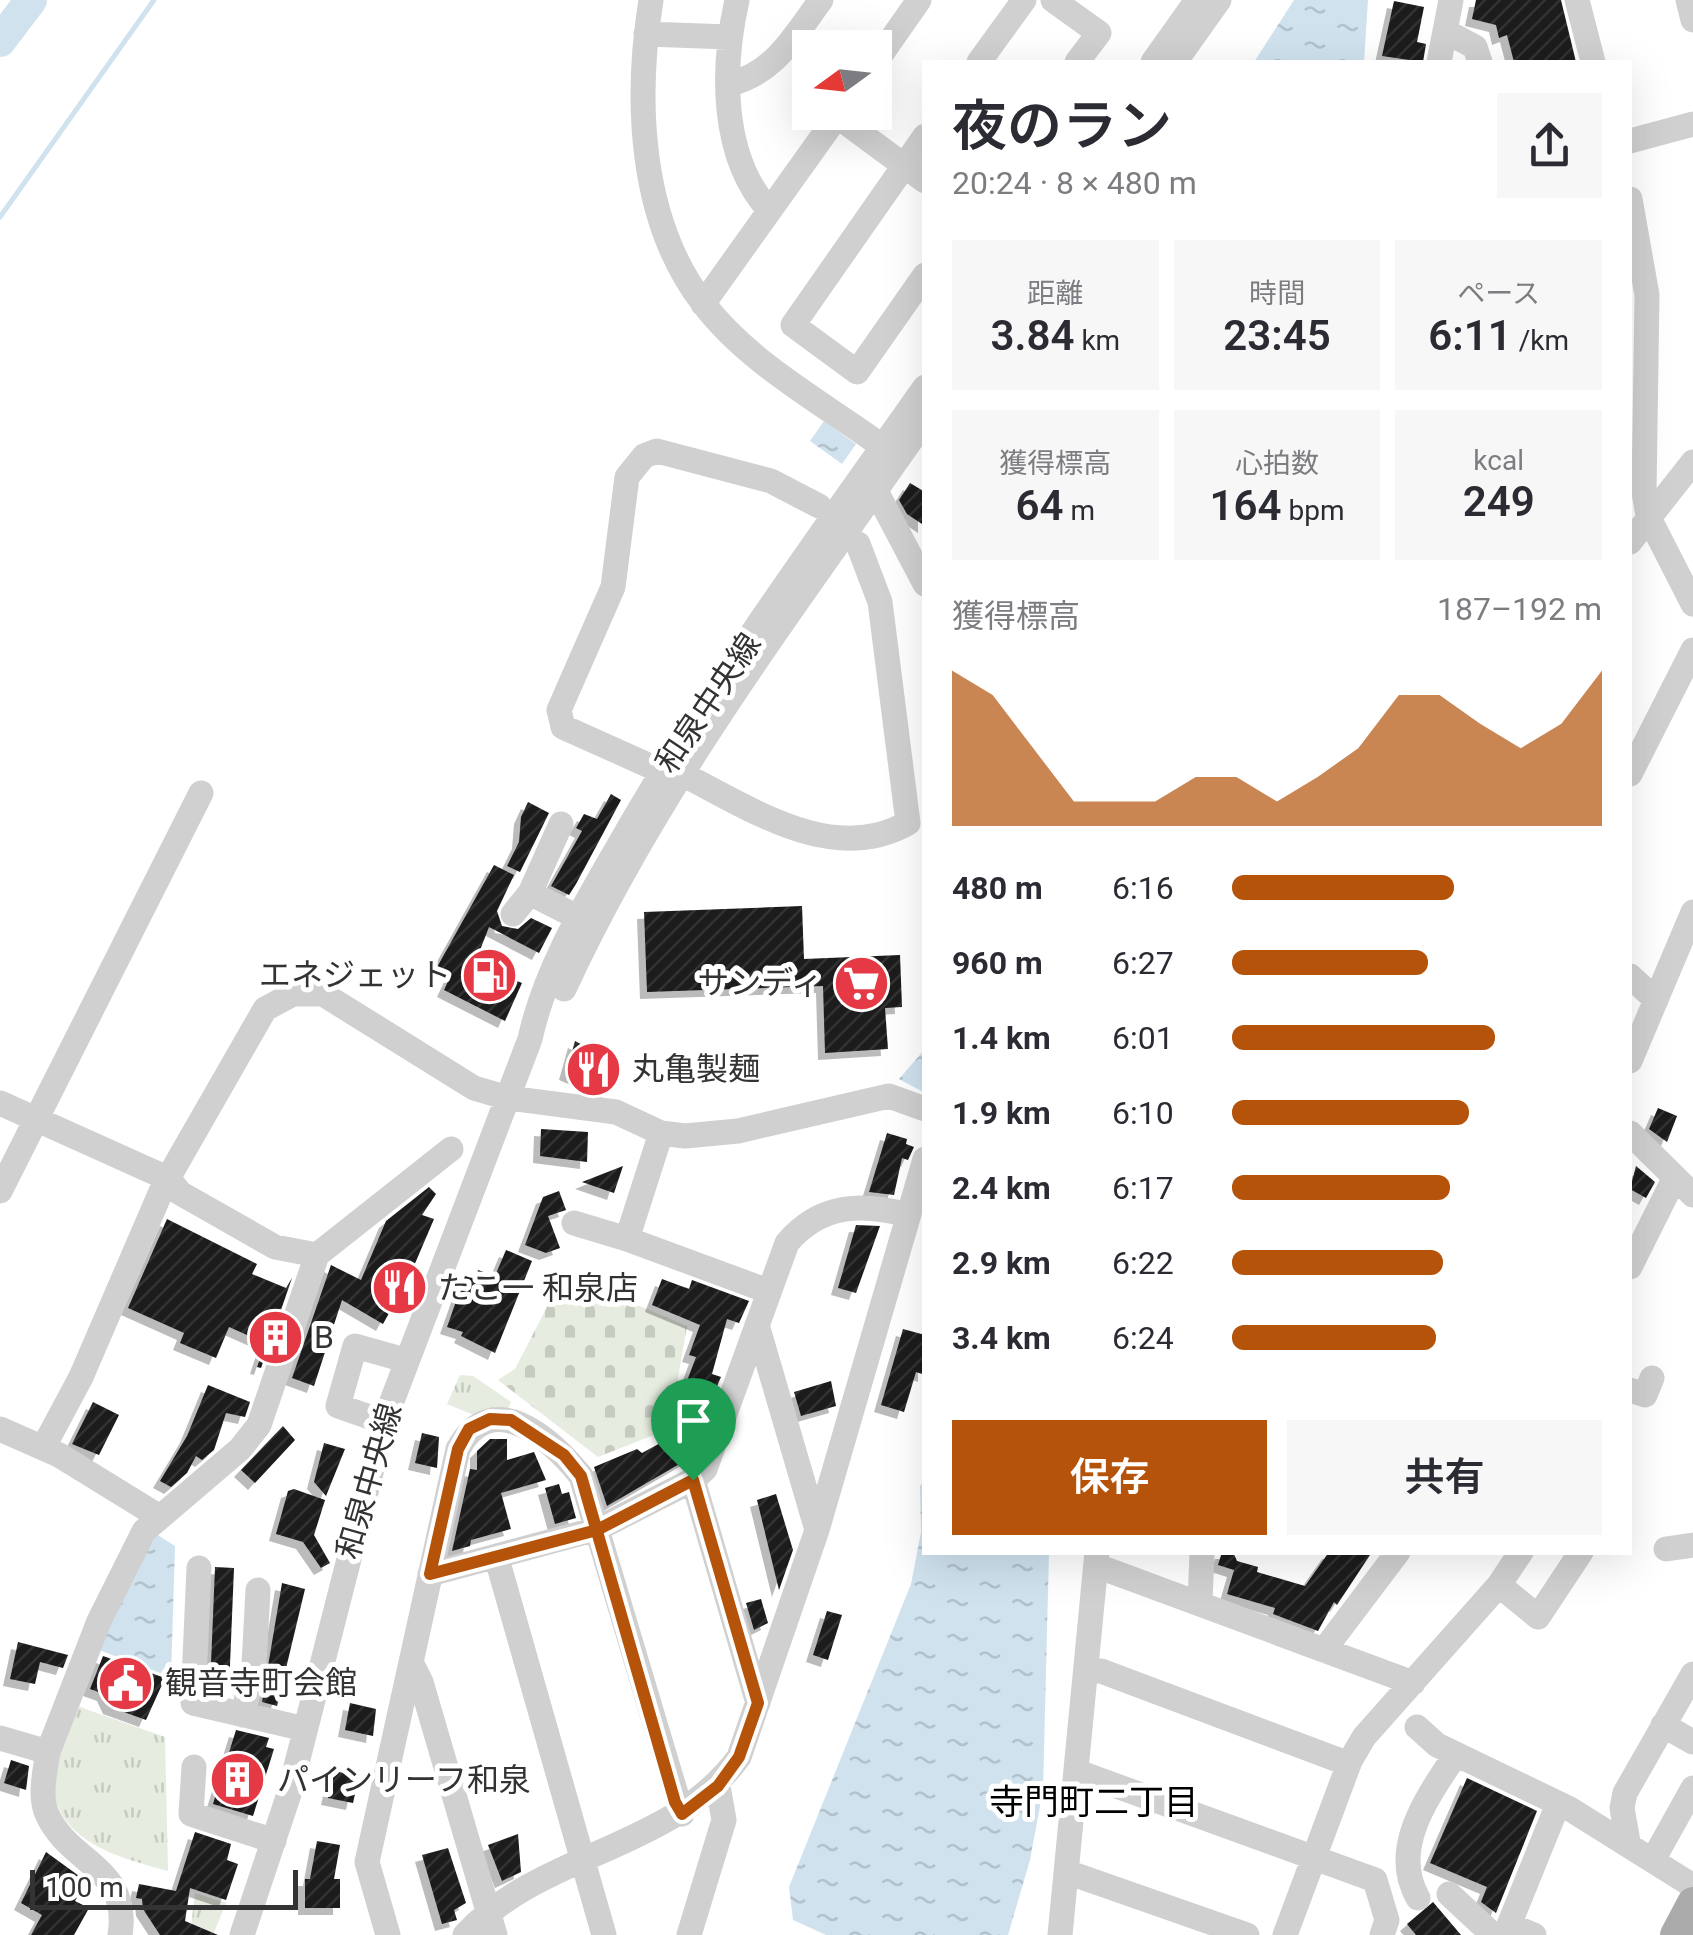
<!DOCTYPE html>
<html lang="ja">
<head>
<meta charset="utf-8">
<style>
	:root { --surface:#fff; --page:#f7f7f7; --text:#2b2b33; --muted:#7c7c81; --accent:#b45309 }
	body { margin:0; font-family:Roboto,"Noto Sans JP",sans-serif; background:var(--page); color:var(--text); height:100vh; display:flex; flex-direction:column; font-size:38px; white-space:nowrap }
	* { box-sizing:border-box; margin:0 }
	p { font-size:32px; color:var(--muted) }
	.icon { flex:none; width:55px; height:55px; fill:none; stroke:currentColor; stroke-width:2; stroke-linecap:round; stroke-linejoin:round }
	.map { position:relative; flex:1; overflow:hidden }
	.panel { position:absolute; left:922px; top:60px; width:710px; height:1495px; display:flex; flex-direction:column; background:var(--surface); border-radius:0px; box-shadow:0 10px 40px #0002 }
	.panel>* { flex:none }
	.needle { width:65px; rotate:255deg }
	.fabs { position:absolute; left:792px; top:30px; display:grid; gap:20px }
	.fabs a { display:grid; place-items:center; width:100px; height:100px; border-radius:0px; background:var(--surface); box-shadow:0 10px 40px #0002; font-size:50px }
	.scale { position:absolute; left:30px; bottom:25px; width:268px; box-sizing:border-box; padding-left:10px; border:5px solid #333; border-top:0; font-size:28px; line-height:35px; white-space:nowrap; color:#333; -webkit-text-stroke:8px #fff; paint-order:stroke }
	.pin { position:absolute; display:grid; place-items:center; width:85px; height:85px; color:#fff; margin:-102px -42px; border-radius:50% 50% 50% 0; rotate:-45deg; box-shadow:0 0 10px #0007 }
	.pin .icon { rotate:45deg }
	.round { display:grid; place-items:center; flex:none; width:105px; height:105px; border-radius:0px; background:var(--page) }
	.head { display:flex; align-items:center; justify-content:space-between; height:170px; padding:0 30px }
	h1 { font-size:55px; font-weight:600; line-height:75px }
	.metrics { display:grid; grid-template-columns:repeat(3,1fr); gap:15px; height:170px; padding:10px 30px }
	.metrics div { display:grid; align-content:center; border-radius:0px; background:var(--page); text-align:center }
	.metrics b { font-size:42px; font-weight:600 }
	.metrics small { font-size:28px; font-weight:400 }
	.metrics p { font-size:28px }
	.chart { height:280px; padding:20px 30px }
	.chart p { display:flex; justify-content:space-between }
	.chart svg { width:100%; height:180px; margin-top:10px; fill:var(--accent); opacity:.7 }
	.action { display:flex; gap:20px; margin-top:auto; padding:20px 30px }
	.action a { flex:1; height:115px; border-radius:0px; background:var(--accent); color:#fff; font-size:40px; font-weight:600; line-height:115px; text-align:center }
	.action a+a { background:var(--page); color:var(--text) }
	ul { padding:0 30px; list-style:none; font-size:32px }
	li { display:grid; grid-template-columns:160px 120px 1fr; align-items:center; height:75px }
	li i { height:25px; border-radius:12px; background:var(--accent) }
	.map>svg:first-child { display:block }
</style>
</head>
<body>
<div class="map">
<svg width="1693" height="1935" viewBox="0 0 1693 1935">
	<defs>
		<pattern id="cemetery-stones" width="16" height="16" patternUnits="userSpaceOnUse" patternTransform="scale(2.5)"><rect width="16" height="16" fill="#e6ecdf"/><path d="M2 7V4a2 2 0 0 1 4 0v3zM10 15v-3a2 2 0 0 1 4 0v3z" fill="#c6cbc0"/></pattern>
		<pattern id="park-tufts" width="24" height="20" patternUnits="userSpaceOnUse" patternTransform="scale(2.5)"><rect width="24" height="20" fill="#e6ecdf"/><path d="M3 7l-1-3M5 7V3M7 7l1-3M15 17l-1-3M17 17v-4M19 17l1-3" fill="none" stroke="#c6cbc0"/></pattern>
		<pattern id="water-ripples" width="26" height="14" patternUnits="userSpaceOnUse" patternTransform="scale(2.5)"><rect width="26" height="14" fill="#cfe2ee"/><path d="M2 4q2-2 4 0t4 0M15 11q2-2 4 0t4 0" fill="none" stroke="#b2c2cd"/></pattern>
		<pattern id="building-hatch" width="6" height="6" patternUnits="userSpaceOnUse" patternTransform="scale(2.5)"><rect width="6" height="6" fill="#1a1a1a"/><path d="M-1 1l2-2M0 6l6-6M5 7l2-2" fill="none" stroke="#333"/></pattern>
		<filter id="shadow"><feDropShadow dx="-7" dy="7" stdDeviation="0" flood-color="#0004"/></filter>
	</defs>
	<rect width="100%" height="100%" fill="#fff"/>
	<path fill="url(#cemetery-stones)" d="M564,1274L687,1326L669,1429L598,1457L498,1380L515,1369Z"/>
	<path fill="url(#park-tufts)" d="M460,1375L473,1376L511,1402L507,1412L476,1416L447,1404Z
		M77,1706L165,1737L168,1871C113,1856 44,1838 54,1765C56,1746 70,1724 77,1706Z
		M195,1893L226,1903L213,1935H190Z"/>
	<path fill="url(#water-ripples)" d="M1294,0H1368L1364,62H1254Z
		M824,421L856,444L842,464L810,441Z
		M925,1049V1093L899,1079Z
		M925,1480V1552L1049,1553L1043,1790L1030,1860L1008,1935H826L793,1920L789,1887L911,1584L921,1532L920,1486Z
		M153,1532L175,1546L171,1677L96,1649Z"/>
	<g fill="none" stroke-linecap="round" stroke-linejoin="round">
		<path stroke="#cfe2ee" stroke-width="5" d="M0,217L154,0"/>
		<path stroke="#cfe2ee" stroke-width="32" d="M0,41L31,0"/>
	</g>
	<path fill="url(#building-hatch)" filter="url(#shadow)" d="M1476,0H1561L1576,62H1514L1507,35L1499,38L1496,25L1472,19Z
		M1394,1L1424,7L1417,42L1426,44L1423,62L1382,56Z
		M910,483L925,492V526L907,514L899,500Z
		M611,794L621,800L576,884L569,895L551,886L582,831L576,828L584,814L597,819Z
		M528,802L549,813L520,872L507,866L519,842L521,817Z
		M494,865L514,875L497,911L502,926L518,929L531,918L552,928L539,953L489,927L475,963L522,983L505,1021L444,990L451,975L436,969Z
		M802,906L804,959L900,955L902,1007L885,1008L888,1049L825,1053L823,986L647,992L644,912Z
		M575,1041L620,1065L608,1091L566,1073Z
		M1658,1108L1677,1116L1667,1142L1649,1129Z
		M541,1129L588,1132L587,1162L540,1156Z
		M887,1133L907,1139L906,1144L914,1147L908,1160L902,1158L894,1195L869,1192Z
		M623,1166L614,1193L582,1182Z
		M1636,1166L1655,1182L1646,1198L1630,1189Z
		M429,1187L436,1194L422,1215L434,1219L399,1301L398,1297L383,1324L342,1300L314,1386L292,1378L331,1265L361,1280L386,1221Z
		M559,1191L566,1210L548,1216L560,1248L546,1253L525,1245L543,1197Z
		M167,1219L257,1264L252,1274L286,1288L292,1278L261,1368L257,1367L265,1343L229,1327L216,1358L180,1343L184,1333L128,1308Z
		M856,1225L880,1226L856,1293L838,1288Z
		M506,1250L532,1261L495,1353L461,1336L463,1332L447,1327L465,1276L475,1279L478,1270L495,1276Z
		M662,1279L689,1289L692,1280L749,1301L739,1323L727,1319L712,1374L721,1377L697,1433L677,1425L689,1391L684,1389L696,1357L689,1355L700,1325L652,1305Z
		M903,1329L925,1335V1375L916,1372L904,1412L881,1405Z
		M831,1381L836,1406L801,1416L794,1392Z
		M208,1385L250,1402L245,1417L226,1413L214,1450L202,1460L196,1456L187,1473L171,1487L160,1481L187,1436Z
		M93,1402L119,1415L99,1455L72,1444Z
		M283,1426L295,1440L255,1483L241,1470Z
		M422,1433L439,1437L437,1468L415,1463Z
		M675,1435L688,1459L607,1506L594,1467L637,1449L642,1453Z
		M490,1439H507V1460L534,1452L546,1480L501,1493L511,1529L471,1540L470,1546L452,1551L470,1469L477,1470V1451Z
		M324,1443L345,1449L326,1496L314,1482Z
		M559,1484L562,1494L569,1492L576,1518L555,1524L545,1488Z
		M294,1489L325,1500L314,1535L330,1563L321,1568L303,1542L276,1534L288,1491Z
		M776,1494L793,1550L779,1590L757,1500Z
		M1222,1552H1233L1237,1561L1258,1567L1257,1572L1305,1586L1329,1552H1372L1337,1605L1334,1602L1318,1631L1273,1614L1275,1608L1227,1594L1234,1570L1218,1565Z
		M215,1567L234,1568L229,1689L210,1688Z
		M282,1583L305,1589L277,1706L262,1702Z
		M761,1599L768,1623L754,1630L746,1603Z
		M827,1611L842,1615L828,1660L813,1655Z
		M18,1642L68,1655L63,1668L40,1662L35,1684L10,1679Z
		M103,1656L165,1678L146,1720L110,1707L104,1694L90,1689Z
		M350,1703L376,1709L373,1736L345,1730Z
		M236,1730L269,1738L266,1747L274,1749L253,1816L213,1804Z
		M11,1760L29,1766L26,1790L4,1783Z
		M334,1771L359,1776L353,1803L328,1798Z
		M1467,1778L1537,1811L1496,1913L1481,1902L1487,1887L1430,1863Z
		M195,1832L231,1844L227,1860L238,1864L226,1900L190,1888L185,1921L218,1935H160L143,1909L142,1899L136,1898L139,1884L176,1891Z
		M518,1834L521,1872L502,1881L488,1845Z
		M317,1841L340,1845L334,1879H340V1908H305V1879H310Z
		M448,1848L466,1903L454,1910L457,1920L442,1924L422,1855Z
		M46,1852L86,1881L75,1901L89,1908L74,1935H31L42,1915L21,1903Z
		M1433,1902L1461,1935H1416L1407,1924Z"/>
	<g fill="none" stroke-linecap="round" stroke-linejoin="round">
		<path stroke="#d0d0d0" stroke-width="25" d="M651,0C635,99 639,220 703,303C748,363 823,403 883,447
			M737,0C722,67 720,156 769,210
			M1053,0L1099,33L1077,62
			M1577,0L1593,62
			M1688,0L1693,20
			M1445,31L1475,47L1480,62
			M646,34L729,37
			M979,62L1024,0
			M1153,62L1197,0
			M1175,62L1219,0
			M1439,62L1451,0
			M875,63L919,0
			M730,84C775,73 794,36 821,0
			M837,116L925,181
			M925,136L793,325L857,372L925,275
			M1630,141L1693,124
			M1630,199L1647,295L1644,492L1648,516L1693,604
			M703,304L840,112
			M876,491L925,584
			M1630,542L1693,462
			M661,771L563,727L559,710L613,587L627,477L644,456L657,451L771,481L819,506
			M682,774C750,808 832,866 908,823L880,602L858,544
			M1630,774L1693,650
			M561,824L530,893L577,917
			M513,914L530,893
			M1630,976L1656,1000
			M564,989C658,785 797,604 925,420
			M1630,1061L1693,912
			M0,1103L169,1179L180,1193L275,1247L317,1255L451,1149
			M661,1133L627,1239L768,1291
			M1630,1133L1693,1195
			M0,1191L201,793
			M574,1223L627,1239
			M1630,1267L1674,1179
			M757,1325L817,1530
			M1630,1390L1645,1395L1652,1378
			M384,1422L338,1406L355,1346L405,1360
			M0,1429L59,1455L158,1516
			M43,1448L81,1377L163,1187L265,1009L293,994H323L474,1088L508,1098L616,1112L661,1133L685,1136L738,1131L889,1096L925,1109
			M693,1480L758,1703
			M1666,1549L1693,1545
			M497,1559L604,1935
			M1097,1566L1413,1683
			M199,1568L193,1703L305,1729
			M430,1574L597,1529L693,1480L705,1469L787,1243C821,1203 862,1203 908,1215
			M1499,1585L1538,1617L1581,1552
			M1200,1603L1202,1552
			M1324,1650L1398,1552
			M411,1662L421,1682L495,1935
			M1088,1671H1101L1349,1764
			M243,1715L254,1665L258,1590
			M1663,1725L1693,1742
			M1417,1727L1437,1745L1570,1809L1693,1886
			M0,1738L48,1752C45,1771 39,1796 47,1814C69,1864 131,1867 120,1935
			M48,1752L99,1621L144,1531L240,1449L259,1425L317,1255
			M194,1767L191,1814L274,1841
			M1078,1772L1375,1880L1387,1920L1382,1935
			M1628,1842L1622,1808L1625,1793L1693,1674
			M1653,1860L1693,1788
			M1067,1872L1247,1935
			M1449,1894L1493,1935
			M1418,1898C1389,1848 1429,1795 1456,1754
			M242,1935L289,1794L384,1422L530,1039C545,970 583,908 618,847C709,687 819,537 925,387
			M388,1935L367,1862L458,1449C492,1386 550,1438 581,1476L682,1814
			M465,1935C542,1851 671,1851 739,1757L817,1530L925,1159
			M689,1935L724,1820L718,1786
			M1060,1935L1097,1552
			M1285,1935L1350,1761L1364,1737L1499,1585L1521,1552
			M1534,1935L1509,1925L1558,1804"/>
		<path stroke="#ababab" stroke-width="32" d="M1676,1935L1693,1903"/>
	</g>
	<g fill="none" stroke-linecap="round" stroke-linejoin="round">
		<defs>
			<path id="route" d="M693,1480L597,1530L430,1574L458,1449L469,1429L490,1419L511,1420L564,1455L581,1476L675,1802L682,1814L718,1786L739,1757L758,1703L693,1480"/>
		</defs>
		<use href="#route" stroke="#fff" stroke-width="20"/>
		<use href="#route" stroke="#b45309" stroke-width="12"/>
	</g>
	<defs>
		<symbol id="fuel-disc" viewBox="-11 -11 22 22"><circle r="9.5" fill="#e63946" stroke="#fff"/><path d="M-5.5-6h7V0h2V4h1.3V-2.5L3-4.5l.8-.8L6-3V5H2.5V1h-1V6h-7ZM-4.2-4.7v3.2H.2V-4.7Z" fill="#fff"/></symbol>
		<symbol id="supermarket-disc" viewBox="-11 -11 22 22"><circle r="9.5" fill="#e63946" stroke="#fff"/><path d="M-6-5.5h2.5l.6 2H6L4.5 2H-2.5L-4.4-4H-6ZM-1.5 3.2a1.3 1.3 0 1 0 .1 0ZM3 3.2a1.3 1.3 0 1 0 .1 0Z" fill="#fff"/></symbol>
		<symbol id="restaurant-disc" viewBox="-11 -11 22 22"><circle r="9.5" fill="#e63946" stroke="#fff"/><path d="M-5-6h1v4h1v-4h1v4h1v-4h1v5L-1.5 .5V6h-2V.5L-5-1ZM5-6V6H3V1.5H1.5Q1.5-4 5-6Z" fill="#fff"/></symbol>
		<symbol id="building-disc" viewBox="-11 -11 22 22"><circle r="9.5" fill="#e63946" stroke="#fff"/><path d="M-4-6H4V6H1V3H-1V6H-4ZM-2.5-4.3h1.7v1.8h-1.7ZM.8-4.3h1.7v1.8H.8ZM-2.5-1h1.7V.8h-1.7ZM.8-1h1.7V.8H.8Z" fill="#fff"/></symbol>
		<symbol id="civic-disc" viewBox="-11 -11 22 22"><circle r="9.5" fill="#e63946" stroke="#fff"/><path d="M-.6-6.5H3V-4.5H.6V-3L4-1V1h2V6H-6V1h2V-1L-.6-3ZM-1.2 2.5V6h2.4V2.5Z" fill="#fff"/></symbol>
	</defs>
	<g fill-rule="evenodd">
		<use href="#fuel-disc" x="458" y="944" width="63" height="63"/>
		<use href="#supermarket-disc" x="830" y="952" width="63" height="63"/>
		<use href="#restaurant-disc" x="562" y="1038" width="63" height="63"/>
		<use href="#restaurant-disc" x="368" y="1256" width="63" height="63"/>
		<use href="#building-disc" x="244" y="1306" width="63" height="63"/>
		<use href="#civic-disc" x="94" y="1652" width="63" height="63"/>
		<use href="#building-disc" x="206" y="1748" width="63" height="63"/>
	</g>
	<g text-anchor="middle" stroke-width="10" stroke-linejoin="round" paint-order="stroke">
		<g font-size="32" fill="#333" stroke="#fff">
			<text transform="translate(708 703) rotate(-56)" y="11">和泉中央線</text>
			<text transform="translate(369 1481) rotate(-74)" y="11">和泉中央線</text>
		</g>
		<g font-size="32" fill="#333" stroke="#fff" text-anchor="start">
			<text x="451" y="986" text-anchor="end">エネジェット</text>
			<text x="823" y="994" text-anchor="end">サンディ</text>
			<text x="632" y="1080">丸亀製麺</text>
			<text x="438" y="1299">たこ一 和泉店</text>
			<text x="314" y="1348">B</text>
			<text x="165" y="1694">観音寺町会館</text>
			<text x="277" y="1791">パインリーフ和泉</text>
		</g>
		<g font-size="35" fill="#000" stroke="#fff">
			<text x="1094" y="1814">寺門町二丁目</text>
		</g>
	</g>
</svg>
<div class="fabs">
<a><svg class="needle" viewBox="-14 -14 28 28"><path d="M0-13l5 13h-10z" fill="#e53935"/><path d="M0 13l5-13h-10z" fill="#7c7c81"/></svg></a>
</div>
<div class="scale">100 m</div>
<div class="pin" style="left:693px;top:1480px;background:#1e9e55"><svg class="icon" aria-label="arrive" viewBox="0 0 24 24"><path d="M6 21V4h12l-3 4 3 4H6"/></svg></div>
<section class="panel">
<div class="head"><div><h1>夜のラン</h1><p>20:24 · 8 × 480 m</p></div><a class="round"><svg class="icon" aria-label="share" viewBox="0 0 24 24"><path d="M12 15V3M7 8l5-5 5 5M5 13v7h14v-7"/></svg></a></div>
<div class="metrics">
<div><p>距離</p><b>3.84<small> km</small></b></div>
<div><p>時間</p><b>23:45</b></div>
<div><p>ペース</p><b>6:11<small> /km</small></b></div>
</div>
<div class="metrics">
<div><p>獲得標高</p><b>64<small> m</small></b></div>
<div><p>心拍数</p><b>164<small> bpm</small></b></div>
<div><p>kcal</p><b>249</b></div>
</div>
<div class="chart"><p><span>獲得標高</span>187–192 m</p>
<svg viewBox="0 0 160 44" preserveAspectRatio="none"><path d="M0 44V6L10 12L20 25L30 38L40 38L50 38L60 32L70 32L80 38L90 32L100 25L110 12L120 12L130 19L140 25L150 19L160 6V44z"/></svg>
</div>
<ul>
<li><b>480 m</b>6:16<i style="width:60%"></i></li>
<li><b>960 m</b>6:27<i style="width:53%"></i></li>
<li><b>1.4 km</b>6:01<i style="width:71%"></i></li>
<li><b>1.9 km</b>6:10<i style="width:64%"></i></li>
<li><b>2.4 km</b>6:17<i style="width:59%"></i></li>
<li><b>2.9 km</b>6:22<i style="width:57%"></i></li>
<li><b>3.4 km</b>6:24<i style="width:55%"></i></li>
</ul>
<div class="action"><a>保存</a><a>共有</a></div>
</section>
</div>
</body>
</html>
